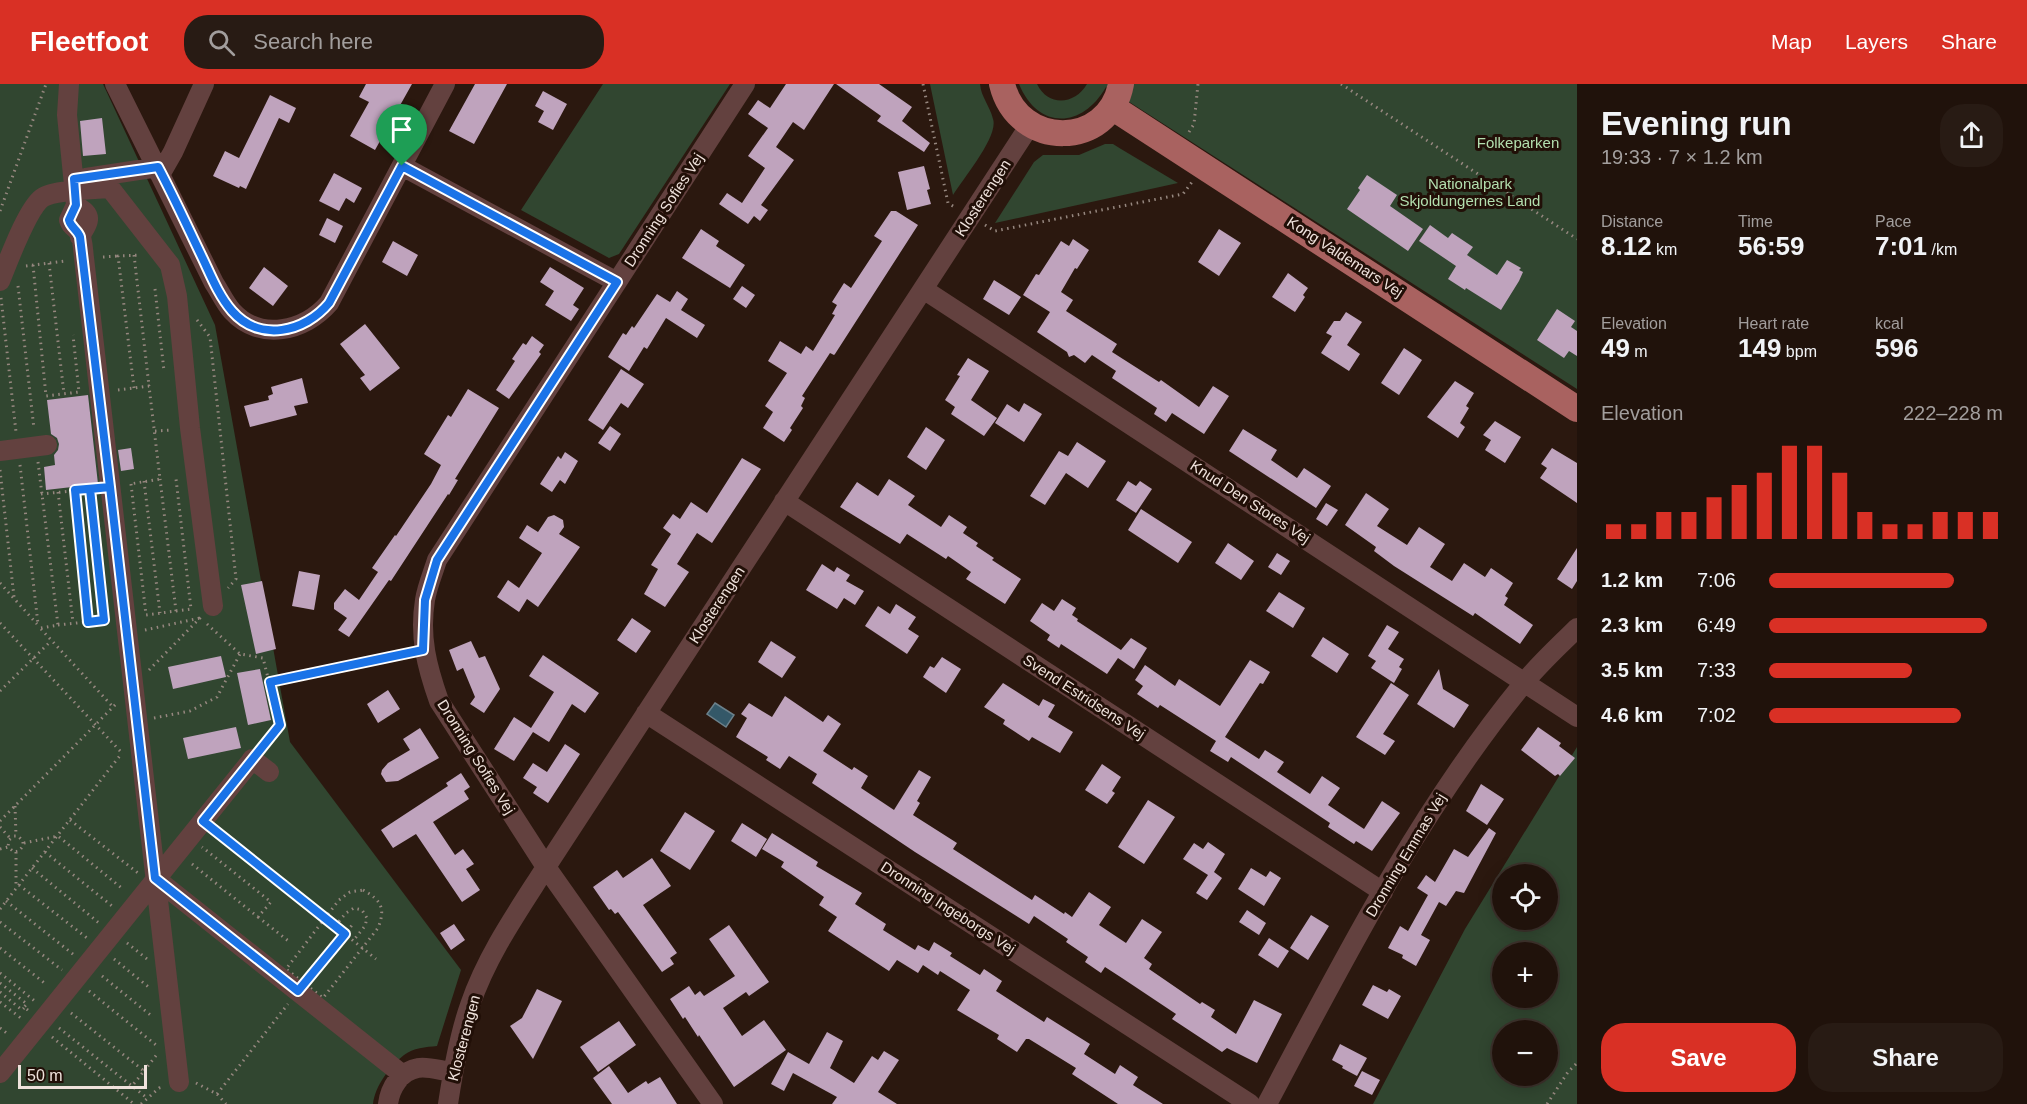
<!DOCTYPE html>
<html lang="en">
<head>
<meta charset="utf-8">
<style>
	:root { --surface:#20120b; --page:#281b14; --text:#f1f3f6; --muted:#a29e9d; --line:#3d322c; --accent:#d93025 }
	body { margin:0; font-family:Arial,sans-serif; background:var(--page); color:var(--text); height:100vh; display:flex; flex-direction:column; font-size:22px; white-space:nowrap }
	* { box-sizing:border-box; margin:0 }
	p { font-size:20px; color:var(--muted) }
	.icon { flex:none; width:33px; height:33px; fill:none; stroke:currentColor; stroke-width:2; stroke-linecap:round; stroke-linejoin:round }
	.map { position:relative; flex:1; overflow:hidden }
	.side { display:flex; flex-direction:column; background:var(--surface); width:450px }
	.side>* { flex:none }
	.fabs { position:absolute; left:1492px; top:780px; display:grid; gap:12px }
	.fabs a { display:grid; place-items:center; width:66px; height:66px; border-radius:50%; background:var(--surface); box-shadow:0 3px 15px #0003,0 0 0 2px var(--line); font-size:30px }
	.scale { position:absolute; left:18px; bottom:15px; width:129px; box-sizing:border-box; padding-left:6px; border:3px solid #efe2dc; border-top:0; font-size:16px; line-height:21px; white-space:nowrap; color:#efe2dc; -webkit-text-stroke:4px #210f07; paint-order:stroke }
	.pin { position:absolute; display:grid; place-items:center; width:51px; height:51px; color:#fff; margin:-62px -26px; border-radius:50% 50% 50% 0; rotate:-45deg; box-shadow:0 0 6px #0007 }
	.pin .icon { rotate:45deg }
	.round { display:grid; place-items:center; flex:none; width:63px; height:63px; border-radius:24px; background:var(--page) }
	.overview { display:flex; align-items:center; justify-content:space-between; height:102px; padding:0 24px }
	h1 { font-size:33px; font-weight:700; line-height:45px }
	.stats { display:grid; grid-template-columns:repeat(3,1fr); gap:9px; height:102px; padding:6px 24px }
	.stats div { display:grid; align-content:center }
	.stats b { font-size:26px; font-weight:700 }
	.stats small { font-size:16px; font-weight:400 }
	.stats p { font-size:16px }
	.chart { height:168px; padding:12px 24px }
	.chart p { display:flex; justify-content:space-between }
	.chart svg { width:100%; height:108px; margin-top:6px; stroke:var(--accent); stroke-width:6 }
	.action { display:flex; gap:12px; margin-top:auto; padding:12px 24px }
	.action a { flex:1; height:69px; border-radius:24px; background:var(--accent); color:#fff; font-size:24px; font-weight:700; line-height:69px; text-align:center }
	.action a+a { background:var(--page); color:var(--text) }
	ul { padding:0 24px; list-style:none; font-size:20px }
	li { display:grid; grid-template-columns:96px 72px 1fr; align-items:center; height:45px }
	li i { height:15px; border-radius:8px; background:var(--accent) }
	header { display:flex; align-items:center; gap:36px; box-sizing:border-box; height:84px; padding:0 30px; background:var(--accent); color:#fff }
	header strong { font-size:28px }
	nav { display:flex; gap:33px; margin-inline-start:auto; font-size:21px }
	.search { width:420px; height:54px; background:var(--page); display:flex; align-items:center; gap:15px; box-sizing:border-box; padding:0 21px; border-radius:24px; color:var(--muted); font-size:22px }
	main { display:flex; flex:1; min-height:0 }
	.map>svg:first-child { display:block }
</style>
</head>
<body>
<header>
<strong>Fleetfoot</strong>
<div class="search"><svg class="icon" aria-label="search" viewBox="0 0 24 24"><circle cx="10" cy="10" r="6"/><path d="M15 15l6 6"/></svg>Search here</div>
<nav><a>Map</a><a>Layers</a><a>Share</a></nav>
</header>
<main>
<div class="map">
<svg width="1577" height="1020" viewBox="0 0 1577 1020">
	<rect width="100%" height="100%" fill="#2b180f"/>
	<path fill="#314630" fill-rule="evenodd" d="M0,0H103L215,241L290,658L461,886L437,962C426,963 413,964 404,971C390,982 375,1002 373,1020H0Z
		M603,0H730L619,170L609,174L521,126Z
		M930,0H980C981,13 990,22 993,35C999,52 963,95 953,111Z
		M1019,0H1037C1048,23 1075,21 1087,0H1577V305L1106,3C1082,45 1038,46 1019,0Z
		M1105,60H1113L1121,65L1178,99L995,139L1034,78L1043,71H1079Z
		M1577,663V1020H1373L1465,845ZM1503,790H1548V836H1503ZM1503,868H1548V914H1503ZM1503,946H1548V992H1503Z"/>
	<path fill="#345868" stroke="#6c818b" stroke-width="1.5" d="M715,619L734,631L726,643L707,630Z"/>
	<path fill="#bfa3bd" d="M366,0H412L375,66L350,52L369,18L359,13Z
		M475,0H507L474,60L449,47Z
		M786,0H834L804,46L793,38L776,63L794,76L761,121L768,126L760,137L754,132L748,140L719,120L727,109L742,119L765,84L748,72L768,44L748,30L758,16L770,24Z
		M836,0H879L912,23L902,37L930,59L924,68L877,37L881,32Z
		M543,7L567,20L553,46L538,38L544,27L535,22Z
		M270,11L296,24L289,39L279,34L246,105L240,102L239,104L213,92L225,67L239,74Z
		M102,34L106,70L83,72L80,37Z
		M924,82L930,105L927,106L931,120L907,126L898,88Z
		M334,89L362,104L354,119L346,114L339,127L319,117Z
		M1367,91L1397,111L1390,122L1423,145L1408,167L1347,125L1360,106L1358,104Z
		M891,127H896L918,141L835,270L834,271L830,269L802,312L805,314L801,322L803,324L790,344L792,346L784,358L763,344L773,328L765,322L787,289L768,277L780,257L801,270L806,262L813,267L835,231L832,230L837,221L832,218L844,199L851,204L882,157L874,152Z
		M327,134L343,142L335,159L319,151Z
		M1430,141L1448,154L1452,149L1473,163L1467,171L1497,191L1507,176L1521,184L1519,186L1523,188L1519,197L1501,226L1466,204L1465,206L1448,195L1456,182L1419,157Z
		M701,145L719,157L716,162L745,181L730,204L682,174Z
		M1219,145L1241,159L1219,192L1198,178Z
		M1073,155L1089,166L1077,185L1075,184L1061,208L1073,216L1066,227L1117,260L1112,268L1159,298L1161,296L1199,323L1213,302L1229,312L1204,350L1172,329L1166,338L1154,330L1157,324L1112,294L1116,287L1092,271L1085,279L1074,271L1069,273L1067,268L1037,248L1050,228L1023,211L1036,190L1039,191L1061,157L1069,162Z
		M393,157L418,171L407,192L382,178Z
		M264,183L288,202L273,222L249,204Z
		M550,183L584,204L573,221L579,225L571,237L545,221L554,207L540,198Z
		M1288,189L1308,204L1303,211L1305,213L1295,228L1272,213Z
		M994,196L1021,213L1009,231L983,215Z
		M742,202L755,211L746,224L733,215Z
		M677,207L688,215L681,226L705,241L697,254L666,234L647,265L644,263L629,287L608,273L623,249L626,251L632,242L634,244L657,210L670,218Z
		M1557,225L1575,237L1571,243L1577,247V272L1569,267L1564,274L1537,256Z
		M1346,228L1362,238L1347,261L1360,270L1349,287L1321,269L1332,252L1326,249L1334,237H1340Z
		M365,240L400,284L370,307L360,294L365,291L340,260Z
		M532,252L544,261L539,268L541,270L509,315L496,306L515,277L512,275L523,259L526,261Z
		M1404,264L1422,276L1399,311L1381,299Z
		M968,274L989,287L971,316L997,334L984,352L951,330L955,323L945,316L960,292L957,291Z
		M621,285L644,300L628,324L621,319L603,346L588,336Z
		M302,294L308,319L294,322L297,331L250,343L244,322L269,316L268,312L273,310L271,303Z
		M1455,297L1474,309L1466,322L1469,324L1460,339L1465,343L1458,354L1427,333Z
		M468,305L499,324L455,395L458,396L449,411L448,410L391,497L389,496L349,553L338,546L347,534L334,525V519L345,505L359,516L378,488L372,484L395,451L396,452L431,400L441,381L424,370L448,331L451,333Z
		M88,311L98,400L46,406L44,383L55,381L54,371L58,366L59,360L57,354L51,350L47,316Z
		M1024,319L1042,330L1024,358L995,339L1007,320L1019,328Z
		M1495,337L1521,353L1505,379L1485,366L1491,356L1483,351Z
		M610,342L621,350L610,367L598,359Z
		M926,343L945,356L926,386L907,373Z
		M1243,345L1277,366L1271,376L1297,394L1304,384L1331,402L1316,424L1229,367Z
		M1077,358L1106,377L1088,404L1066,389L1045,421L1030,412L1059,367L1068,372Z
		M131,364L134,385L121,387L118,366Z
		M1552,364L1577,379V419L1540,394L1547,384L1541,380Z
		M565,368L578,377L565,400L560,396L552,408L540,400L558,372L561,375Z
		M742,374L761,385L712,459L697,449L677,480L689,488L665,523L644,510L658,485L651,481L671,450L663,444L673,430L680,435L691,418L707,429Z
		M889,395L915,412L908,421L941,443L949,431L967,443L963,449L978,459L976,462L994,474L992,476L1021,495L1005,520L966,495L971,488L948,472L946,475L907,450L900,460L840,423L857,398L878,412Z
		M1128,397L1136,402L1140,397L1152,405L1136,429L1116,416Z
		M1366,409L1389,425L1377,442L1407,461L1419,443L1445,460L1430,483L1452,497L1464,479L1485,493L1491,484L1513,499L1505,512L1508,514L1504,521L1533,541L1520,560L1475,529L1473,532L1394,482L1374,467L1376,463L1345,441Z
		M1326,419L1338,426L1327,442L1316,435Z
		M1141,425L1192,458L1178,479L1128,446Z
		M554,431L563,436L564,443L559,450L580,463L538,523L527,515L519,528L497,513L508,496L519,504L542,469L519,454L527,441L538,448L548,433Z
		M1228,459L1254,477L1241,496L1215,479Z
		M1577,464V497L1572,505L1557,495Z
		M1277,469L1290,477L1281,491L1268,483Z
		M822,480L834,488L837,483L850,491L846,497L864,507L855,521L844,514L837,525L806,506Z
		M299,487L320,491L314,526L292,522Z
		M262,497L276,565L256,570L241,501Z
		M1279,508L1305,524L1293,544L1266,527Z
		M1062,515L1076,524L1072,531L1078,535L1077,537L1121,566L1131,554L1147,564L1134,585L1118,574L1107,590L1061,560L1059,564L1047,556L1050,551L1030,537L1042,519L1054,527Z
		M896,520L916,533L908,545L919,552L907,570L865,542L878,522L890,530Z
		M632,534L651,547L636,569L617,556Z
		M1387,541L1399,548L1388,565L1404,575L1399,583L1402,585L1394,599L1371,584L1376,577L1368,572Z
		M1323,553L1349,570L1337,589L1311,572Z
		M471,557L479,574L485,572L500,605L484,629L470,620L475,613L463,584L457,587L449,566Z
		M771,557L796,573L782,594L758,578Z
		M543,571L599,609L585,629L572,620L549,658L533,648L514,677L494,665L514,633L531,644L554,608L529,592Z
		M221,572L226,593L173,605L168,583Z
		M942,573L961,585L946,609L923,593L930,582L934,584Z
		M1250,576L1270,588L1263,600L1260,599L1225,653L1259,675L1265,666L1284,678L1277,688L1310,710L1322,692L1340,704L1328,721L1364,745L1382,717L1400,729L1372,767L1356,757L1354,760L1328,743L1330,739L1231,673L1228,678L1210,667L1216,657L1160,621L1158,624L1137,610L1143,602L1135,596L1145,581L1175,602L1179,595L1220,622Z
		M260,585L271,636L248,641L237,589Z
		M1439,585L1443,605L1469,621L1454,644L1417,620Z
		M1003,599L1039,622L1043,615L1055,621L1048,633L1073,648L1060,669L1032,653L1029,657L1003,640L1005,636L984,623Z
		M1391,599L1409,611L1383,650L1395,657L1385,671L1356,653Z
		M388,606L400,625L378,639L367,620Z
		M785,612L823,638L828,631L841,640L823,667L852,686L854,683L868,692L861,704L894,726L919,686L931,693L917,717L920,719L913,731L957,759L953,765L1032,816L1035,811L1064,830L1065,828L1072,833L1089,808L1111,823L1099,841L1126,859L1142,835L1162,848L1144,874L1152,880L1149,885L1200,920L1202,918L1215,926L1211,933L1236,950L1254,916L1282,930L1257,979L1227,964L1222,968L1172,935L1176,930L1122,894L1105,883L1101,889L1085,878L1088,873L1066,858L1068,855L1034,832L1029,840L915,768L812,699L817,690L789,672L780,685L766,676L768,673L736,653L747,634L741,630L749,619L772,633Z
		M236,643L241,664L188,675L183,654Z
		M1538,643L1561,659L1559,662L1575,674L1560,692L1558,690L1555,692L1521,666Z
		M420,644L439,674L398,697L386,698L381,690L382,686L388,679L410,666L403,655Z
		M565,660L580,670L548,719L533,709L537,703L523,694L533,679L547,688Z
		M1102,680L1121,693L1112,707L1115,709L1107,720L1085,706Z
		M461,689L470,703L464,707L469,715L433,738L455,771L463,765L474,780L466,785L480,806L462,818L416,750L393,764L381,746L448,702L446,699Z
		M1481,700L1504,715L1487,741L1466,727Z
		M1148,716L1175,733L1144,780L1118,763Z
		M685,728L715,747L690,786L660,767Z
		M742,739L767,755L756,773L731,757Z
		M1489,744L1496,749L1464,809L1456,807L1446,822L1439,818L1421,851L1430,856L1416,882L1402,874L1403,871L1388,864L1400,842L1408,847L1428,811L1417,804L1426,791L1435,798L1454,765L1468,773Z
		M772,749L818,778L816,782L862,809L855,820L886,840L883,846L915,866L918,861L929,867L934,858L952,869L950,872L980,891L984,885L1002,897L996,907L1044,938L1047,933L1090,960L1084,970L1115,990L1120,981L1138,993L1133,1001L1163,1020H1118L1072,990L1076,984L1029,955H1026L1017,968L997,955L999,951L957,926L970,906L940,887L938,891L923,881L918,889L897,876L889,887L828,847L837,833L819,821L824,813L781,783L784,778L762,765Z
		M1208,758L1225,770L1214,788L1222,794L1207,816L1196,809L1208,791L1183,775L1194,759L1203,765Z
		M652,774L671,802L643,821L677,869L670,874L674,880L662,888L618,828L615,830L611,825L609,826L593,803L617,786L623,794Z
		M1251,784L1266,793L1270,787L1281,794L1264,822L1238,805Z
		M1247,826L1266,839L1259,851L1239,838Z
		M1311,831L1329,842L1308,876L1290,864Z
		M454,840L465,856L451,866L440,849Z
		M729,841L769,898L749,912L746,908L723,924L742,952L764,936L786,966L734,1003L699,951L698,953L685,933L683,935L670,915L689,902L695,911L700,907L704,912L735,892L709,855Z
		M1269,854L1289,867L1278,884L1258,871Z
		M1373,901L1387,908L1389,905L1401,912L1388,935L1362,921Z
		M537,905L562,917L533,975L510,942L522,934Z
		M619,937L636,961L598,988L580,963Z
		M827,948L843,957L830,984L854,999L872,972L878,976L884,967L899,976L878,1008L897,1020H832L837,1013L793,989L784,1007L771,1000L788,968L809,980Z
		M1340,960L1367,974L1357,992L1342,984L1343,982L1332,976Z
		M609,982L628,1009L646,997L648,1000L660,993L677,1020H612L593,994Z
		M1362,987L1380,996L1372,1011L1354,1002Z"/>
	<g fill="none" stroke-linecap="round" stroke-linejoin="round">
		<path stroke="#96877f" stroke-width="3" stroke-dasharray="1.5 4.5" stroke-linecap="butt" d="M923,0L948,119L956,124
			M1341,0L1577,155
			M1189,48L1194,40L1198,0
			M0,127L46,0
			M985,141L995,147L1183,110L1192,98
			M134,171L149,302
			M103,173L118,172
			M49,179L64,310
			M33,181L46,312L79,308L73,251
			M26,182L65,177V179
			M18,202L34,345
			M155,205L164,287
			M1,214L16,348
			M197,236L210,253L236,495L228,504
			M134,304L118,172L140,171
			M118,306L149,302L160,395L130,400
			M155,347L172,346
			M38,378L58,541L41,544
			M20,381L38,540
			M0,386L14,513
			M144,397L160,529
			M131,400L146,531L176,527L160,395
			M75,406L88,538
			M58,408L73,539
			M41,410L93,405
			M0,499L37,540
			M176,527L191,525L176,395
			M0,539L122,669
			M207,540L240,570L263,574L280,641L263,662
			M58,541L104,536L90,405
			M41,545L113,623
			M145,546L200,534
			M149,586L201,533
			M270,598L407,569
			M0,607L51,557
			M154,634L190,627L217,613L240,570
			M15,722L16,752
			M70,736L138,789
			M0,737L117,619
			M0,743L10,754
			M216,747L376,875
			M24,759L58,752L124,806
			M0,765L8,763L14,768L19,767L23,762V757L18,752H14L9,756L8,763
			M16,768V803
			M45,768L112,822
			M192,780L258,833L271,818L202,763
			M32,784L99,839
			M19,801L87,854
			M363,806C381,816 386,824 378,844L323,914L286,885L339,816L350,808Z
			M6,817L74,871
			M0,825L122,669
			M258,833L291,859
			M0,838L62,886
			M335,842L346,829L354,824L362,826L367,834L365,842L353,857
			M127,859L147,875
			M0,864L47,901
			M114,875L151,905
			M0,889L36,918
			M102,892L153,933
			M309,894L353,840
			M0,899L27,920L24,923L29,927
			M89,907L156,961
			M0,908L22,926L24,924
			M0,918L22,935
			M71,929L144,987L132,1002
			M0,944L8,950
			M59,944L147,1014
			M52,953L134,1020
			M144,987L158,969
			M196,999L217,1010L226,1020
			M217,1010L288,920
			M141,1020L159,1004L163,1003
			M1547,1020L1568,988L1577,979"/>
		<path stroke="#63413f" stroke-width="20" d="M69,0L67,31L76,121L69,136C71,143 75,143 79,148C83,154 83,167 84,174L179,998
			M115,0L214,199C220,208 225,219 232,227C260,258 305,247 329,219L445,0
			M402,82L617,198
			M161,89L173,68L204,0
			M86,94L158,83
			M76,121C79,124 82,125 85,128C93,136 83,145 80,153
			M0,197C8,178 27,125 42,114C53,106 95,105 110,104L170,181L177,212L190,344L213,522
			M923,205L1577,633
			M0,367L47,361
			M784,417L1383,808
			M646,629L1250,1020
			M155,794L403,991
			M0,989L251,677L252,675L269,688
			M388,1020C390,1004 400,987 418,984C428,982 442,987 452,988
			M448,1020C453,987 459,952 470,921C487,871 518,827 546,783L1030,41
			M713,1020L546,783L439,617C427,583 419,553 425,516C427,503 433,489 437,476L745,0
			M1267,1020C1344,875 1419,727 1523,600C1539,580 1559,562 1577,544"/>
		<path stroke="#a96260" stroke-width="26" d="M1002,0C1018,66 1109,65 1121,0
			M1112,23L1577,325"/>
	</g>
	<g fill="none" stroke-linecap="round" stroke-linejoin="round">
		<defs>
			<path id="route" d="M402,82L329,219C305,248 260,259 232,227C219,212 211,192 203,175C188,144 174,113 158,83L74,95L76,121L69,136C71,144 78,146 80,153L110,403L75,406L88,538L104,536L90,405L110,403L155,794L298,907L345,850L203,737L280,641L270,598L423,566L425,516L437,476L617,198L402,82"/>
		</defs>
		<use href="#route" stroke="#fff" stroke-width="12"/>
		<use href="#route" stroke="#1a73e8" stroke-width="8"/>
	</g>
	<g text-anchor="middle" stroke-width="6" stroke-linejoin="round" paint-order="stroke">
		<g font-size="15" fill="#b3dfaf" stroke="#210f07">
			<text x="1518" y="64">Folkeparken</text>
			<text x="1470" y="105">Nationalpark<tspan x="1470" dy="17">Skjoldungernes Land</tspan></text>
		</g>
		<g font-size="15" fill="#efe2dc" stroke="#210f07">
			<text transform="translate(983 114) rotate(-57)" y="5">Klosterengen</text>
			<text transform="translate(664 126) rotate(-57)" y="5">Dronning Sofies Vej</text>
			<text transform="translate(1345 173) rotate(33)" y="5">Kong Valdemars Vej</text>
			<text transform="translate(1250 418) rotate(33)" y="5">Knud Den Stores Vej</text>
			<text transform="translate(717 521) rotate(-57)" y="5">Klosterengen</text>
			<text transform="translate(1084 613) rotate(33)" y="5">Svend Estridsens Vej</text>
			<text transform="translate(476 673) rotate(58)" y="5">Dronning Sofies Vej</text>
			<text transform="translate(1406 771) rotate(-59)" y="5">Dronning Emmas Vej</text>
			<text transform="translate(948 824) rotate(33)" y="5">Dronning Ingeborgs Vej</text>
			<text transform="translate(464 954) rotate(-75)" y="5">Klosterengen</text>
		</g>
	</g>
</svg>
<div class="fabs">
<a><svg class="icon" aria-label="locate" viewBox="0 0 24 24"><circle cx="12" cy="12" r="6"/><path d="M12 2v4M12 18v4M2 12h4M18 12h4"/></svg></a>
<a>+</a>
<a>−</a>
</div>
<div class="scale">50 m</div>
<div class="pin" style="left:402px;top:82px;background:#1e9e55"><svg class="icon" aria-label="arrive" viewBox="0 0 24 24"><path d="M6 21V4h12l-3 4 3 4H6"/></svg></div>
</div>
<section class="side">
<div class="overview"><div><h1>Evening run</h1><p>19:33 · 7 × 1.2 km</p></div><a class="round"><svg class="icon" aria-label="share" viewBox="0 0 24 24"><path d="M12 15V3M7 8l5-5 5 5M5 13v7h14v-7"/></svg></a></div>
<div class="stats">
<div><p>Distance</p><b>8.12<small> km</small></b></div>
<div><p>Time</p><b>56:59</b></div>
<div><p>Pace</p><b>7:01<small> /km</small></b></div>
</div>
<div class="stats">
<div><p>Elevation</p><b>49<small> m</small></b></div>
<div><p>Heart rate</p><b>149<small> bpm</small></b></div>
<div><p>kcal</p><b>596</b></div>
</div>
<div class="chart"><p><span>Elevation</span>222–228 m</p>
<svg viewBox="0 0 160 44" preserveAspectRatio="none"><path d="M5 44V38M15 44V38M25 44V33M35 44V33M45 44V27M55 44V22M65 44V17M75 44V6M85 44V6M95 44V17M105 44V33M115 44V38M125 44V38M135 44V33M145 44V33M155 44V33"/></svg>
</div>
<ul>
<li><b>1.2 km</b>7:06<i style="width:79%"></i></li>
<li><b>2.3 km</b>6:49<i style="width:93%"></i></li>
<li><b>3.5 km</b>7:33<i style="width:61%"></i></li>
<li><b>4.6 km</b>7:02<i style="width:82%"></i></li>
</ul>
<div class="action"><a>Save</a><a>Share</a></div>
</section>
</main>
</body>
</html>
